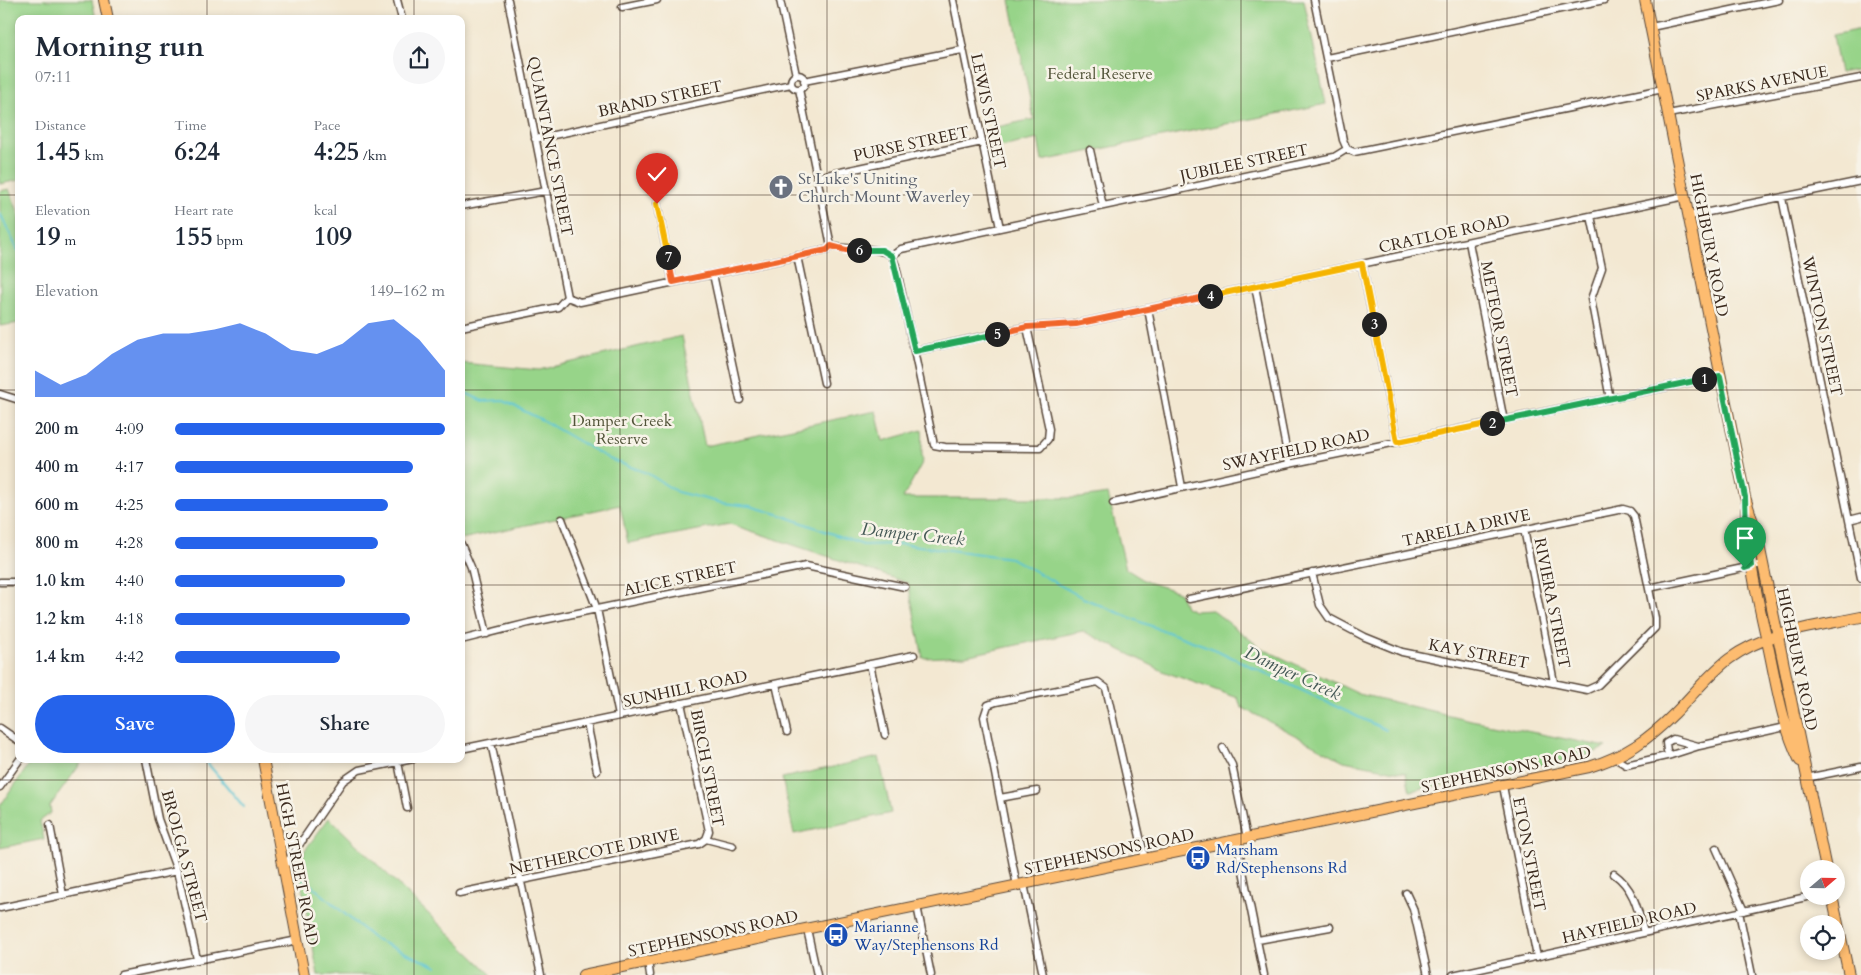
<!DOCTYPE html>
<html lang="en">
<head>
<meta charset="utf-8">
<style>
	:root { --surface:#fff; --page:#f6f6f7; --text:#1f2937; --muted:#747a83; --accent:#2563eb }
	body { margin:0; font-family:Cardo,serif; background:var(--page); color:var(--text); height:100vh; display:flex; flex-direction:column; font-size:19px; white-space:nowrap }
	* { box-sizing:border-box; margin:0 }
	p { font-size:16px; color:var(--muted) }
	.icon { flex:none; width:28px; height:28px; fill:none; stroke:currentColor; stroke-width:2; stroke-linecap:round; stroke-linejoin:round }
	.map { position:relative; flex:1; overflow:hidden }
	.details { position:absolute; left:15px; top:15px; width:450px; height:748px; display:flex; flex-direction:column; background:var(--surface); border-radius:10px; box-shadow:0 2px 8px #0003 }
	.details>* { flex:none }
	.needle { width:32px; rotate:70deg }
	.fabs { position:absolute; left:1800px; top:860px; display:grid; gap:10px }
	.fabs a { display:grid; place-items:center; width:45px; height:45px; border-radius:50%; background:var(--surface); box-shadow:0 2px 8px #0003; font-size:25px }
	.pin { position:absolute; display:grid; place-items:center; width:42px; height:42px; color:#fff; margin:-51px -21px; border-radius:50% 50% 50% 0; rotate:-45deg; box-shadow:0 0 5px #0007 }
	.pin .icon { rotate:45deg }
	.km { position:absolute; width:25px; height:25px; margin:-12px; border-radius:50%; background:#222; color:#fff; font-size:14px; line-height:25px; text-align:center }
	.round { display:grid; place-items:center; flex:none; width:52px; height:52px; border-radius:26px; background:var(--page) }
	.summary { display:flex; align-items:center; justify-content:space-between; height:85px; padding:0 20px }
	h1 { font-size:28px; font-weight:600; line-height:38px }
	.stats { display:grid; grid-template-columns:repeat(3,1fr); gap:8px; height:85px; padding:5px 20px }
	.stats div { display:grid; align-content:center }
	.stats b { font-size:25px; font-weight:600 }
	.stats small { font-size:14px; font-weight:400 }
	.stats p { font-size:14px }
	.chart { height:140px; padding:10px 20px }
	.chart p { display:flex; justify-content:space-between }
	.chart svg { width:100%; height:90px; margin-top:5px; fill:var(--accent); opacity:.7 }
	.primary-button { display:flex; gap:10px; margin-top:auto; padding:10px 20px }
	.primary-button a { flex:1; height:58px; border-radius:30px; background:var(--accent); color:#fff; font-size:20px; font-weight:600; line-height:58px; text-align:center }
	.primary-button a+a { background:var(--page); color:var(--text) }
	ul { padding:0 20px; list-style:none; font-size:16px }
	li { display:grid; grid-template-columns:80px 60px 1fr; align-items:center; height:38px }
	li i { height:12px; border-radius:6px; background:var(--accent) }
	.map>svg:first-child { display:block }
</style>
</head>
<body>
<div class="map">
<svg width="1861" height="975" viewBox="0 0 1861 975">
	<rect width="100%" height="100%" fill="#f7f3e8"/>
	<filter id="ink" filterUnits="userSpaceOnUse"><feTurbulence type="fractalNoise" baseFrequency=".02" numOctaves="2"/><feDisplacementMap in="SourceGraphic" scale="10" xChannelSelector="R" yChannelSelector="G"/><feConvolveMatrix kernelMatrix="1 2 1 2 8 2 1 2 1" color-interpolation-filters="sRGB"/></filter>
	<filter id="wash" filterUnits="userSpaceOnUse"><feTurbulence type="fractalNoise" baseFrequency=".0096" numOctaves="4" result="noise"/><feDisplacementMap in="SourceGraphic" scale="20" xChannelSelector="R" yChannelSelector="G"/><feGaussianBlur stdDeviation="1.12" result="paint"/><feColorMatrix in="noise" values="0 0 0 0 0 0 0 0 0 0 0 0 0 0 0 0 0 1.4 0 .05"/><feComposite in="paint" operator="in"/></filter>
	<g filter="url(#wash)">
		<rect width="100%" height="100%" fill="#f3e8d2"/>
		<path fill="#97d489" stroke="#697f54" d="M0,0H92L96,19H19V180L0,184Z
			M1010,0H1304L1326,104L1042,161L1038,139L996,148L992,128L1034,119Z
			M1861,29V69L1840,73L1833,35Z
			M9,189L19,214V323L0,326V191Z
			M682,336L705,446L876,411L883,441L922,430C924,441 920,449 923,461L903,498H1080L1108,494L1126,569L1147,582L1179,592L1185,607L1194,611L1212,610L1261,648L1359,694L1466,719L1606,747L1587,756L1410,791L1406,773L1344,761L1241,707L1238,698L1165,672L1083,631L965,656L923,658L908,583L730,524L628,543L620,505L461,539V363L539,370Z
			M879,757L891,813L794,834L782,778Z
			M33,759H84L50,806L51,813L40,821L44,839L0,848V806Z
			M329,818L492,975H318L299,871L305,850Z"/>
		<g fill="none" stroke-linecap="round" stroke-linejoin="round">
			<path stroke="#5ac5d4" stroke-width="2" d="M0,213L19,253
				M461,391L483,401L502,400L542,420L609,459L647,473L677,492L722,503L750,506L781,515L863,545L903,544L1011,558L1083,598L1143,623L1214,649L1386,730
				M204,759L244,807
				M303,878L374,939L437,967"/>
		</g>
	</g>
	<g filter="url(#ink)">
		<g fill="none" stroke-linecap="round" stroke-linejoin="round">
			<defs>
				<path id="minor" d="M397,0L402,19
					M508,0L567,297
					M780,0L796,75
					M953,0L1000,228
					M1314,0L1343,140L1347,149
					M622,7L657,0
					M1651,27L1779,0
					M1327,58L1604,0
					M791 82a7 7 0 1 1 14 0a7 7 0 1 1-14 0Z
					M804,81L962,50
					M799,89L831,246
					M1668,114L1861,78
					M535,139L791,84
					M1347,149L1354,152L1663,89
					M1090,150L1103,206
					M817,177L982,142
					M1782,198L1861,578
					M657,204L673,282
					M461,206L546,191
					M1591,216L1602,268L1591,299L1610,399
					M1689,216L1861,181
					M1469,242L1504,421
					M831,246C851,251 875,245 892,256L901,249L1334,157L1347,149
					M797,256L824,383
					M892,256L896,266L934,445L945,447L1040,448L1048,439L1049,429L1027,327
					M1362,264L1397,442
					M713,274L740,400
					M1255,286L1289,464
					M1148,309L1182,487
					M461,327L558,307L567,297L580,302L827,250L831,246
					M915,351L1027,327L1076,324L1685,196
					M0,394L19,400
					M1113,503L1289,464L1720,376
					M562,519L597,609L619,716
					M1849,520L1861,517
					M1524,529L1554,682
					M461,544L471,567L487,634
					M0,582H19
					M1649,588L1762,564
					M1189,599L1623,509L1630,511L1634,516L1655,618V628L1598,685L1587,690L1402,652L1365,637L1329,618L1320,605L1312,573
					M461,640L529,623L806,566L905,587
					M870,664L885,735
					M776,684L787,732
					M681,703L709,831L706,839
					M587,723L597,771
					M0,728L19,741
					M491,743L541,975
					M1223,748L1232,765L1247,838
					M461,749L914,655
					M1671,755L1667,751L1666,743L1673,739L1698,746
					M146,759L158,819L177,871L197,959
					M1616,759L1626,765L1671,755L1699,746L1786,727
					M398,762L407,808
					M1806,778L1861,767
					M1503,786L1537,957
					M0,787L20,759
					M1000,798L1037,791
					M50,825L63,895
					M706,839L733,846
					M1237,841L1264,975
					M280,843L303,840
					M1716,848L1744,911
					M284,867L343,781L359,770L413,759
					M1614,874C1634,888 1638,910 1644,933
					M1024,884L1043,975
					M1017,886L984,717L988,705L996,702L1093,683L1098,682L1106,688L1145,859
					M459,893L699,844L706,839
					M1406,893L1413,908L1428,975
					M917,906L931,975
					M0,908L177,871
					M1739,912L1752,975
					M807,929L817,975
					M1258,940L1330,927
					M648,961L650,975
					M121,975L298,940
					M1453,975L1811,896"/>
				<path id="primary" d="M104,0L108,19
					M1645,0L1745,497L1757,535L1826,869
					M1746,510C1747,558 1759,604 1769,650C1777,688 1783,727 1800,761
					M263,759L304,975
					M1832,896L1849,975
					M583,975L1589,767C1625,756 1648,740 1675,713C1693,695 1708,675 1729,659C1767,631 1815,627 1861,617"/>
			</defs>
			<use href="#minor" stroke="#574639" stroke-width="9"/>
			<use href="#primary" stroke="#574639" stroke-width="12"/>
			<use href="#minor" stroke="#fff" stroke-width="6"/>
			<use href="#primary" stroke="#fdbc6f" stroke-width="10"/>
		</g>
	</g>
	<g fill="none" stroke-linecap="round" stroke-linejoin="round" filter="url(#ink)">
		<defs>
			<path id="split-1" d="M1704,379L1720,376L1745,497L1746,530L1751,566L1745,568"/>
			<path id="split-2" d="M1492,423L1704,379"/>
			<path id="split-3" d="M1374,324L1397,442L1492,423"/>
			<path id="split-4" d="M1210,296L1362,264L1374,324"/>
			<path id="split-5" d="M997,334L1027,327L1076,324L1210,296"/>
			<path id="split-6" d="M859,250H882L892,256L915,351L997,334"/>
			<path id="split-7" d="M668,257L673,282L827,250L831,246L846,250H859"/>
			<path id="split-8" d="M657,204L668,257"/>
		</defs>
		<use href="#split-1" stroke="#fff" stroke-width="10"/>
		<use href="#split-2" stroke="#fff" stroke-width="10"/>
		<use href="#split-3" stroke="#fff" stroke-width="10"/>
		<use href="#split-4" stroke="#fff" stroke-width="10"/>
		<use href="#split-5" stroke="#fff" stroke-width="10"/>
		<use href="#split-6" stroke="#fff" stroke-width="10"/>
		<use href="#split-7" stroke="#fff" stroke-width="10"/>
		<use href="#split-8" stroke="#fff" stroke-width="10"/>
		<use href="#split-1" stroke="#22a559" stroke-width="6"/>
		<use href="#split-2" stroke="#22a559" stroke-width="6"/>
		<use href="#split-3" stroke="#f5b400" stroke-width="6"/>
		<use href="#split-4" stroke="#f5b400" stroke-width="6"/>
		<use href="#split-5" stroke="#f0652b" stroke-width="6"/>
		<use href="#split-6" stroke="#22a559" stroke-width="6"/>
		<use href="#split-7" stroke="#f0652b" stroke-width="6"/>
		<use href="#split-8" stroke="#f5b400" stroke-width="6"/>
	</g>
	<path fill="none" stroke="#3b2a1e" stroke-width="1" stroke-opacity="0.55" d="M207,0V19M414,0V19M620,0V975M827,0V975M1034,0V975M1241,0V975M1447,0V975M1654,0V975M0,195H19M461,195H1861M0,390H19M461,390H1861M0,585H19M461,585H1861M207,759V975M414,759V975M0,780H1861"/>
	<defs>
		<symbol id="church-disc" viewBox="-11 -11 22 22"><circle r="9.5" fill="#6b7280" stroke="#f7f3e8"/><path d="M-1.2-6h2.4v3.5h3.3v2.4h-3.3V6h-2.4V-.1h-3.3v-2.4h3.3Z" fill="#fff"/></symbol>
		<symbol id="bus-disc" viewBox="-11 -11 22 22"><circle r="9.5" fill="#1a4fb4" stroke="#f7f3e8"/><path d="M-5-6H5V4H4V6H2V4H-2V6H-4V4H-5ZM-3.5-4V0h7V-4ZM-3.5 1.2v1.5H-2V1.2ZM2 1.2v1.5H3.5V1.2Z" fill="#fff"/></symbol>
	</defs>
	<g fill-rule="evenodd">
		<use href="#church-disc" x="767" y="173" width="28" height="28"/>
		<use href="#bus-disc" x="1184" y="844" width="28" height="28"/>
		<use href="#bus-disc" x="822" y="921" width="28" height="28"/>
	</g>
	<g text-anchor="middle" stroke-width="5" stroke-linejoin="round" paint-order="stroke">
		<g font-size="16" fill="#525439" stroke="#f7f3e8">
			<text x="1100" y="79">Federal Reserve</text>
			<text x="622" y="426">Damper Creek<tspan x="622" dy="18">Reserve</tspan></text>
		</g>
		<g font-size="16" fill="#3b2a1e" stroke="#f7f3e8">
			<text transform="translate(1762 83) rotate(-11)" y="6">SPARKS AVENUE</text>
			<text transform="translate(660 98) rotate(-12)" y="6">BRAND STREET</text>
			<text transform="translate(989 111) rotate(78)" y="6">LEWIS STREET</text>
			<text transform="translate(911 143) rotate(-12)" y="6">PURSE STREET</text>
			<text transform="translate(551 146) rotate(79)" y="6">QUAINTANCE STREET</text>
			<text transform="translate(1244 162) rotate(-12)" y="6">JUBILEE STREET</text>
			<text transform="translate(1444 233) rotate(-12)" y="6">CRATLOE ROAD</text>
			<text transform="translate(1710 245) rotate(79)" y="6">HIGHBURY ROAD</text>
			<text transform="translate(1823 326) rotate(78)" y="6">WINTON STREET</text>
			<text transform="translate(1500 329) rotate(79)" y="6">METEOR STREET</text>
			<text transform="translate(1296 449) rotate(-12)" y="6">SWAYFIELD ROAD</text>
			<text transform="translate(1466 527) rotate(-12)" y="6">TARELLA DRIVE</text>
			<text transform="translate(680 578) rotate(-12)" y="6">ALICE STREET</text>
			<text transform="translate(1553 603) rotate(79)" y="6">RIVIERA STREET</text>
			<text transform="translate(1479 653) rotate(11)" y="6">KAY STREET</text>
			<text transform="translate(1798 659) rotate(78)" y="6">HIGHBURY ROAD</text>
			<text transform="translate(685 688) rotate(-12)" y="6">SUNHILL ROAD</text>
			<text transform="translate(708 768) rotate(79)" y="6">BIRCH STREET</text>
			<text transform="translate(1506 769) rotate(-12)" y="6">STEPHENSONS ROAD</text>
			<text transform="translate(594 851) rotate(-12)" y="6">NETHERCOTE DRIVE</text>
			<text transform="translate(1109 851) rotate(-12)" y="6">STEPHENSONS ROAD</text>
			<text transform="translate(1530 854) rotate(79)" y="6">ETON STREET</text>
			<text transform="translate(185 856) rotate(75)" y="6">BROLGA STREET</text>
			<text transform="translate(298 864) rotate(79)" y="6">HIGH STREET ROAD</text>
			<text transform="translate(1629 922) rotate(-13)" y="6">HAYFIELD ROAD</text>
			<text transform="translate(713 933) rotate(-12)" y="6">STEPHENSONS ROAD</text>
		</g>
		<g font-size="16" fill="#5b616d" stroke="#f7f3e8" text-anchor="start">
			<text x="798" y="184">St Luke's Uniting<tspan x="798" dy="18">Church Mount Waverley</tspan></text>
		</g>
		<g font-size="16" fill="#164399" stroke="#f7f3e8" text-anchor="start">
			<text x="1216" y="855">Marsham<tspan x="1216" dy="18">Rd/Stephensons Rd</tspan></text>
			<text x="854" y="932">Marianne<tspan x="854" dy="18">Way/Stephensons Rd</tspan></text>
		</g>
		<g font-size="18" font-style="italic" fill="#445855" stroke="#f7f3e8">
			<text transform="translate(913 534) rotate(6)" y="6">Damper Creek</text>
			<text transform="translate(1293 673) rotate(25)" y="6">Damper Creek</text>
		</g>
	</g>
</svg>
<div class="fabs">
<a><svg class="needle" viewBox="-14 -14 28 28"><path d="M0-13l5 13h-10z" fill="#e53935"/><path d="M0 13l5-13h-10z" fill="#747a83"/></svg></a>
<a><svg class="icon" aria-label="locate" viewBox="0 0 24 24"><circle cx="12" cy="12" r="6"/><path d="M12 2v4M12 18v4M2 12h4M18 12h4"/></svg></a>
</div>
<div class="pin" style="left:1745px;top:568px;background:#1e9e55"><svg class="icon" aria-label="arrive" viewBox="0 0 24 24"><path d="M6 21V4h12l-3 4 3 4H6"/></svg></div>
<div class="pin" style="left:657px;top:204px;background:#d93025"><svg class="icon" aria-label="check" viewBox="0 0 24 24"><path d="M5 12l5 5 9-10"/></svg></div>
<b class="km" style="left:1704px;top:379px">1</b>
<b class="km" style="left:1492px;top:423px">2</b>
<b class="km" style="left:1374px;top:324px">3</b>
<b class="km" style="left:1210px;top:296px">4</b>
<b class="km" style="left:997px;top:334px">5</b>
<b class="km" style="left:859px;top:250px">6</b>
<b class="km" style="left:668px;top:257px">7</b>
<section class="details">
<div class="summary"><div><h1>Morning run</h1><p>07:11</p></div><a class="round"><svg class="icon" aria-label="share" viewBox="0 0 24 24"><path d="M12 15V3M7 8l5-5 5 5M5 13v7h14v-7"/></svg></a></div>
<div class="stats">
<div><p>Distance</p><b>1.45<small> km</small></b></div>
<div><p>Time</p><b>6:24</b></div>
<div><p>Pace</p><b>4:25<small> /km</small></b></div>
</div>
<div class="stats">
<div><p>Elevation</p><b>19<small> m</small></b></div>
<div><p>Heart rate</p><b>155<small> bpm</small></b></div>
<div><p>kcal</p><b>109</b></div>
</div>
<div class="chart"><p><span>Elevation</span>149–162 m</p>
<svg viewBox="0 0 160 44" preserveAspectRatio="none"><path d="M0 44V31L10 38L20 33L30 23L40 16L50 13L60 13L70 11L80 8L90 13L100 21L110 23L120 18L130 8L140 6L150 16L160 31V44z"/></svg>
</div>
<ul>
<li><b>200 m</b>4:09<i style="width:100%"></i></li>
<li><b>400 m</b>4:17<i style="width:88%"></i></li>
<li><b>600 m</b>4:25<i style="width:79%"></i></li>
<li><b>800 m</b>4:28<i style="width:75%"></i></li>
<li><b>1.0 km</b>4:40<i style="width:63%"></i></li>
<li><b>1.2 km</b>4:18<i style="width:87%"></i></li>
<li><b>1.4 km</b>4:42<i style="width:61%"></i></li>
</ul>
<div class="primary-button"><a>Save</a><a>Share</a></div>
</section>
</div>
</body>
</html>
